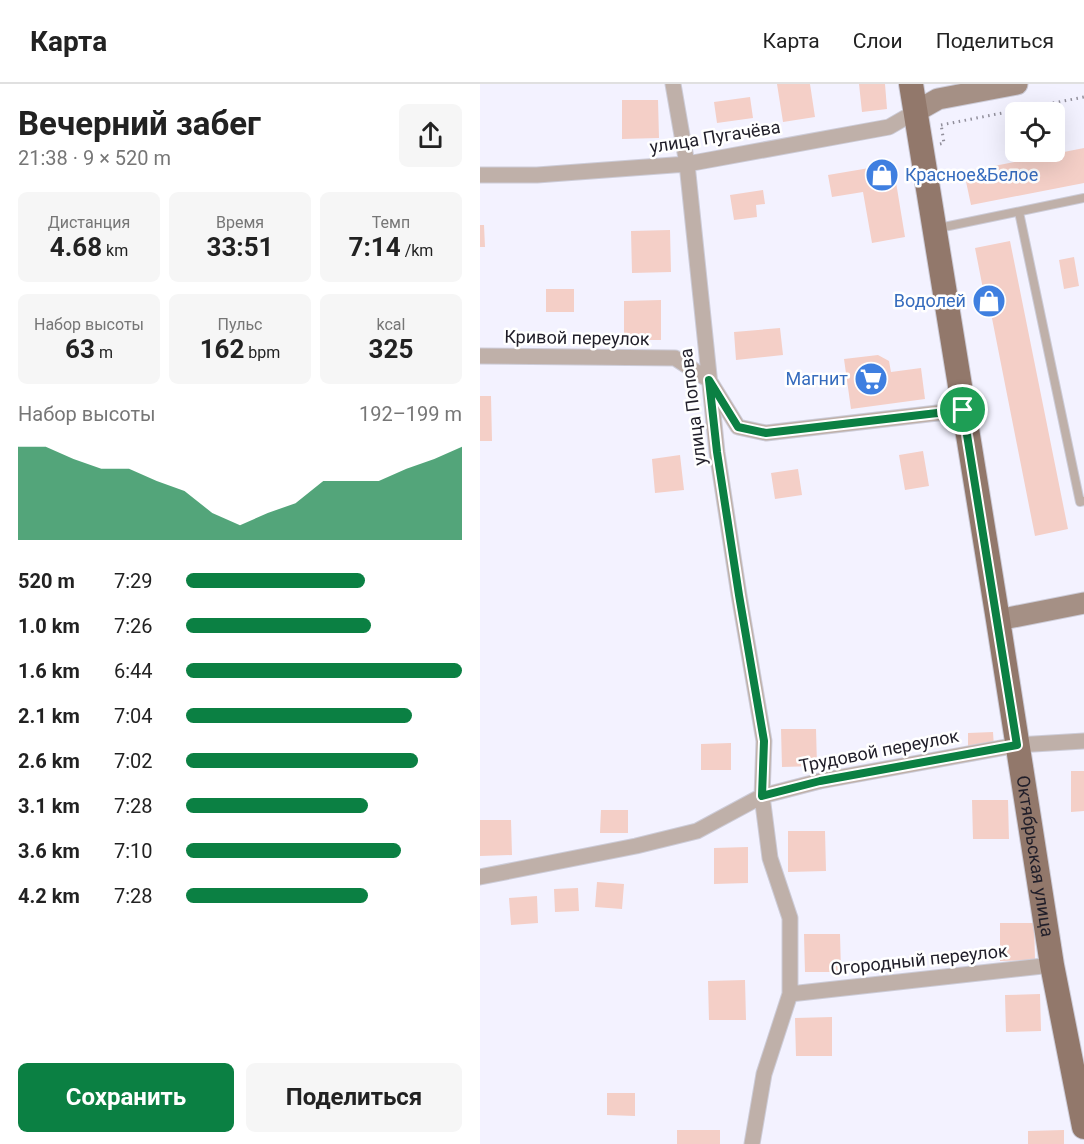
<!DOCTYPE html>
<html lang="ru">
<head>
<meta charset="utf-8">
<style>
	:root { --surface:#fff; --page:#f6f6f6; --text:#222; --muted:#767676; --line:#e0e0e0; --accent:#0b8043 }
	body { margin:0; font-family:Roboto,sans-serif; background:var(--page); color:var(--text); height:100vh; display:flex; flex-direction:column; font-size:22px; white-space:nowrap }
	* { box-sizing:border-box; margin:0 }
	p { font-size:20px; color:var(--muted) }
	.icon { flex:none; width:33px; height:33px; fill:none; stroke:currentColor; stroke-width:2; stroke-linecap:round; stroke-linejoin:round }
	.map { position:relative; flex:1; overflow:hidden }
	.drawer { display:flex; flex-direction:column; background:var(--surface); width:480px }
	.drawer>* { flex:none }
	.tools { position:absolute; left:525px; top:18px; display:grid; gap:12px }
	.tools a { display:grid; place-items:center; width:60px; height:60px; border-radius:9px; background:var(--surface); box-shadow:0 6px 24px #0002; font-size:30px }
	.pin { position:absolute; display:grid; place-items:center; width:51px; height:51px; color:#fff; margin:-26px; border:3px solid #fff; border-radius:50%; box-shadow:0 2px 6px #0007 }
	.round { display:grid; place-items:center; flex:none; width:63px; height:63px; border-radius:9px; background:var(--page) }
	.summary { display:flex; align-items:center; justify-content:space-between; height:102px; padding:0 18px }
	h1 { font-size:33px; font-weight:700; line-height:45px }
	.figures { display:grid; grid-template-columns:repeat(3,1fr); gap:9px; height:102px; padding:6px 18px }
	.figures div { display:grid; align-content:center; border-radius:9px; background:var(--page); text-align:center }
	.figures b { font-size:26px; font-weight:700 }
	.figures small { font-size:16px; font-weight:400 }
	.figures p { font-size:16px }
	.chart { height:168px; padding:12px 18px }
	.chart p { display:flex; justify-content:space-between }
	.chart svg { width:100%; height:108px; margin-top:6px; fill:var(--accent); opacity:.7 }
	.button { display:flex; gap:12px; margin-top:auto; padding:12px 18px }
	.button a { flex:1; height:69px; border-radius:9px; background:var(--accent); color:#fff; font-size:24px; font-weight:700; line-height:69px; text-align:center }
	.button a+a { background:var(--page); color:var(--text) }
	ul { padding:0 18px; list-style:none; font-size:20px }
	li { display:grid; grid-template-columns:96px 72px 1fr; align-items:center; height:45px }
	li i { height:15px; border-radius:8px; background:var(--accent) }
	header { display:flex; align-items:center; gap:36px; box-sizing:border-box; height:84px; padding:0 30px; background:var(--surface); border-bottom:2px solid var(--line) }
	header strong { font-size:28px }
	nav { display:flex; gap:33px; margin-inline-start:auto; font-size:21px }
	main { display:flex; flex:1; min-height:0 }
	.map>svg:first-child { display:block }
</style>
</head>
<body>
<header>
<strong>Карта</strong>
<nav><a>Карта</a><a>Слои</a><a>Поделиться</a></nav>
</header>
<main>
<section class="drawer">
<div class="summary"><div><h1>Вечерний забег</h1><p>21:38 · 9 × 520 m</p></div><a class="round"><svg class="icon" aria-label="share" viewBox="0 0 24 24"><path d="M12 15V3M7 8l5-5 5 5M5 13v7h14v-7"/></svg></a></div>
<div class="figures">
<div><p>Дистанция</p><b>4.68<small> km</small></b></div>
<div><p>Время</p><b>33:51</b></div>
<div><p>Темп</p><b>7:14<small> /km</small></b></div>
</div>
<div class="figures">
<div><p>Набор высоты</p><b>63<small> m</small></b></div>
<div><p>Пульс</p><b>162<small> bpm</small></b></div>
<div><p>kcal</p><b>325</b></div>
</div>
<div class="chart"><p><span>Набор высоты</span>192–199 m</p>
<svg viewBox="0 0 160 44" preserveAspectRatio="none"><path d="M0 44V6L10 6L20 11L30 15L40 15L50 20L60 24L70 33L80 38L90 33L100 29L110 20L120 20L130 20L140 15L150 11L160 6V44z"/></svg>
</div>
<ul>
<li><b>520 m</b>7:29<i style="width:65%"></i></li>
<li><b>1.0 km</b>7:26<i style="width:67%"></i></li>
<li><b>1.6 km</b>6:44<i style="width:100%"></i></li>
<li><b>2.1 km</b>7:04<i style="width:82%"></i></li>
<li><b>2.6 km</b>7:02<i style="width:84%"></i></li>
<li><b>3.1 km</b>7:28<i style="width:66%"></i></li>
<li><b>3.6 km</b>7:10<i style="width:78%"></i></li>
<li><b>4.2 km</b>7:28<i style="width:66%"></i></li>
</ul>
<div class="button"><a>Сохранить</a><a>Поделиться</a></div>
</section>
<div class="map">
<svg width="604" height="1060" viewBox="0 0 604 1060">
	<rect width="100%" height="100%" fill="#f3f2ff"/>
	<path fill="#f4cfc7" d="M297,0H330L335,33L303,38Z
		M379,0H405L407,25L382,28Z
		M270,13L273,34L237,39L234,18Z
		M142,16H178L179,54L142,55Z
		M604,64V99L491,121L484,88Z
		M413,80L425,153L392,159L383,108L352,113L348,91Z
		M283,106L285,120L276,121L277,133L254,136L250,111Z
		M0,141H4L5,163H0Z
		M190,146L191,188L152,189L151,147Z
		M530,157L588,445L555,452L507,209L504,210L495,164Z
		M594,173L599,202L584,205L579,176Z
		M66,205H94V228H66Z
		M181,216V256H144V217Z
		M300,244L303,271L256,276L254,248Z
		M398,271L409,277L411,288L441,284L445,315L371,325L364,275Z
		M0,312H11L12,357H0Z
		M443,367L449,402L425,406L419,371Z
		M200,371L204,406L175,409L172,375Z
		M318,385L322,411L295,415L291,389Z
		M301,645H336L337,682L302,683Z
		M513,648L514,663L488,664V649Z
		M251,659V686H221V660Z
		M591,687H604V727L591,728Z
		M492,716H528L529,755H493Z
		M121,726H148V749H120Z
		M0,736H31L32,771L0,772Z
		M308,747H345L346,787L308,788Z
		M268,763V799L234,800V764Z
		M117,798L144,800L142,825L115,823Z
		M98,804L99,827L75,828L74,805Z
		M57,812L58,839L31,841L29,814Z
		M520,839H554L555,876L520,877Z
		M324,850H360L361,888H325Z
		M265,896L266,936H229L228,897Z
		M560,910L561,947L526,948L525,911Z
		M352,933V972H316L315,934Z
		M127,1009H155V1032L127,1031Z
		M197,1046H240V1060H197Z
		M584,1046V1060H548V1047Z"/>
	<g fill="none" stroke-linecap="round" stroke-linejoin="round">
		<defs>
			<path id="lane" d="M539,128L600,418L604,417
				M459,144L604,114"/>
			<path id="street" d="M193,0L207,80L237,368L259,511L284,657L282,712L290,774L310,834V910L284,990L272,1060
				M0,91H57L207,80L409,43L435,28
				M0,272L195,274L229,296L258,343L286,349L483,326
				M0,793L156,762L217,747L282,712L340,697L537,661L604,657
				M310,910L572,881"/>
			<path id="secondary" d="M435,28L458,15L537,0
				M518,536L604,519"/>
			<g id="primary">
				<path id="s1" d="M431,0L518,536L572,881L604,1043"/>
			</g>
		</defs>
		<use href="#lane" stroke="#cdccd8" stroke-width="10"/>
		<use href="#street" stroke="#cdccd8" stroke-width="17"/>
		<use href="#secondary" stroke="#cdccd8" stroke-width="23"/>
		<use href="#primary" stroke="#cdccd8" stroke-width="26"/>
		<path stroke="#918f9b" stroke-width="3" stroke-dasharray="1.5 4.5" stroke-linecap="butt" d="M461,41L604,13
			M460,60L464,59L461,40"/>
		<use href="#lane" stroke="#bfb0a9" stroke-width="8"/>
		<use href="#street" stroke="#bfb0a9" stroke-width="15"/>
		<use href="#secondary" stroke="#a59085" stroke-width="21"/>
		<use href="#primary" stroke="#92786b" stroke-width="24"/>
	</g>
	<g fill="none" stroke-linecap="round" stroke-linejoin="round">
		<defs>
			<path id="route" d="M229,296L258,343L286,349L483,326L537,661L340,697L282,712L284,657L259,511L237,368Z"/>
		</defs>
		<use href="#route" stroke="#fff" stroke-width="12"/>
		<use href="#route" stroke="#0b8043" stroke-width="8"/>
	</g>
	<defs>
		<symbol id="shop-disc" viewBox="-11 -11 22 22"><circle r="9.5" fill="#3f7fe0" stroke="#fff"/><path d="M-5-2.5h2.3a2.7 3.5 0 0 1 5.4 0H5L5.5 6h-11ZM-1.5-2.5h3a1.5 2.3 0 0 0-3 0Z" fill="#fff"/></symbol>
		<symbol id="supermarket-disc" viewBox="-11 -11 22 22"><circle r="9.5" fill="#3f7fe0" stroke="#fff"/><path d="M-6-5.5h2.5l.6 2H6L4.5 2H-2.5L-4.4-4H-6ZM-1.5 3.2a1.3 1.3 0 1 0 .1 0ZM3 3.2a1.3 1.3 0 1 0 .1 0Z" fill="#fff"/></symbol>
	</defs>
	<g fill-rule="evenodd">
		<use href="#shop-disc" x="383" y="72" width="38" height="38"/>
		<use href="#shop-disc" x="490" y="198" width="38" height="38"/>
		<use href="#supermarket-disc" x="372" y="276" width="38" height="38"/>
	</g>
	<g text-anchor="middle" stroke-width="5" stroke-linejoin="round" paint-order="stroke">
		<g font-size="18" fill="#201e29" stroke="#fff">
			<text transform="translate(235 53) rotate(-9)" y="6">улица Пугачёва</text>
			<text transform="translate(97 254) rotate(1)" y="6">Кривой переулок</text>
			<text transform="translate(213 323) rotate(-97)" y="6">улица Попова</text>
			<text transform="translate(399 667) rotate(-11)" y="6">Трудовой переулок</text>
			<text dy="6" stroke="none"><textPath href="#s1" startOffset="782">Октябрьская улица</textPath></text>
			<text transform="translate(439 876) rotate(-6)" y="6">Огородный переулок</text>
		</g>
		<g font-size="18" fill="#366cbe" stroke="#fff" text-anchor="end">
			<text x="425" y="97" text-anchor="start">Красное&amp;Белое</text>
			<text x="486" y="223">Водолей</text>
			<text x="368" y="301">Магнит</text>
		</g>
	</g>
</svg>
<div class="tools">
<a><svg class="icon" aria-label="locate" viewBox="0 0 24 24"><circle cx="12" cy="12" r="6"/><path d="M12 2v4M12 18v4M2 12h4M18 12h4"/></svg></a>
</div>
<div class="pin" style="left:483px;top:326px;background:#1e9e55"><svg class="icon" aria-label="arrive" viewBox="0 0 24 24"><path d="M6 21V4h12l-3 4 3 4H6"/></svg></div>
</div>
</main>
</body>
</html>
